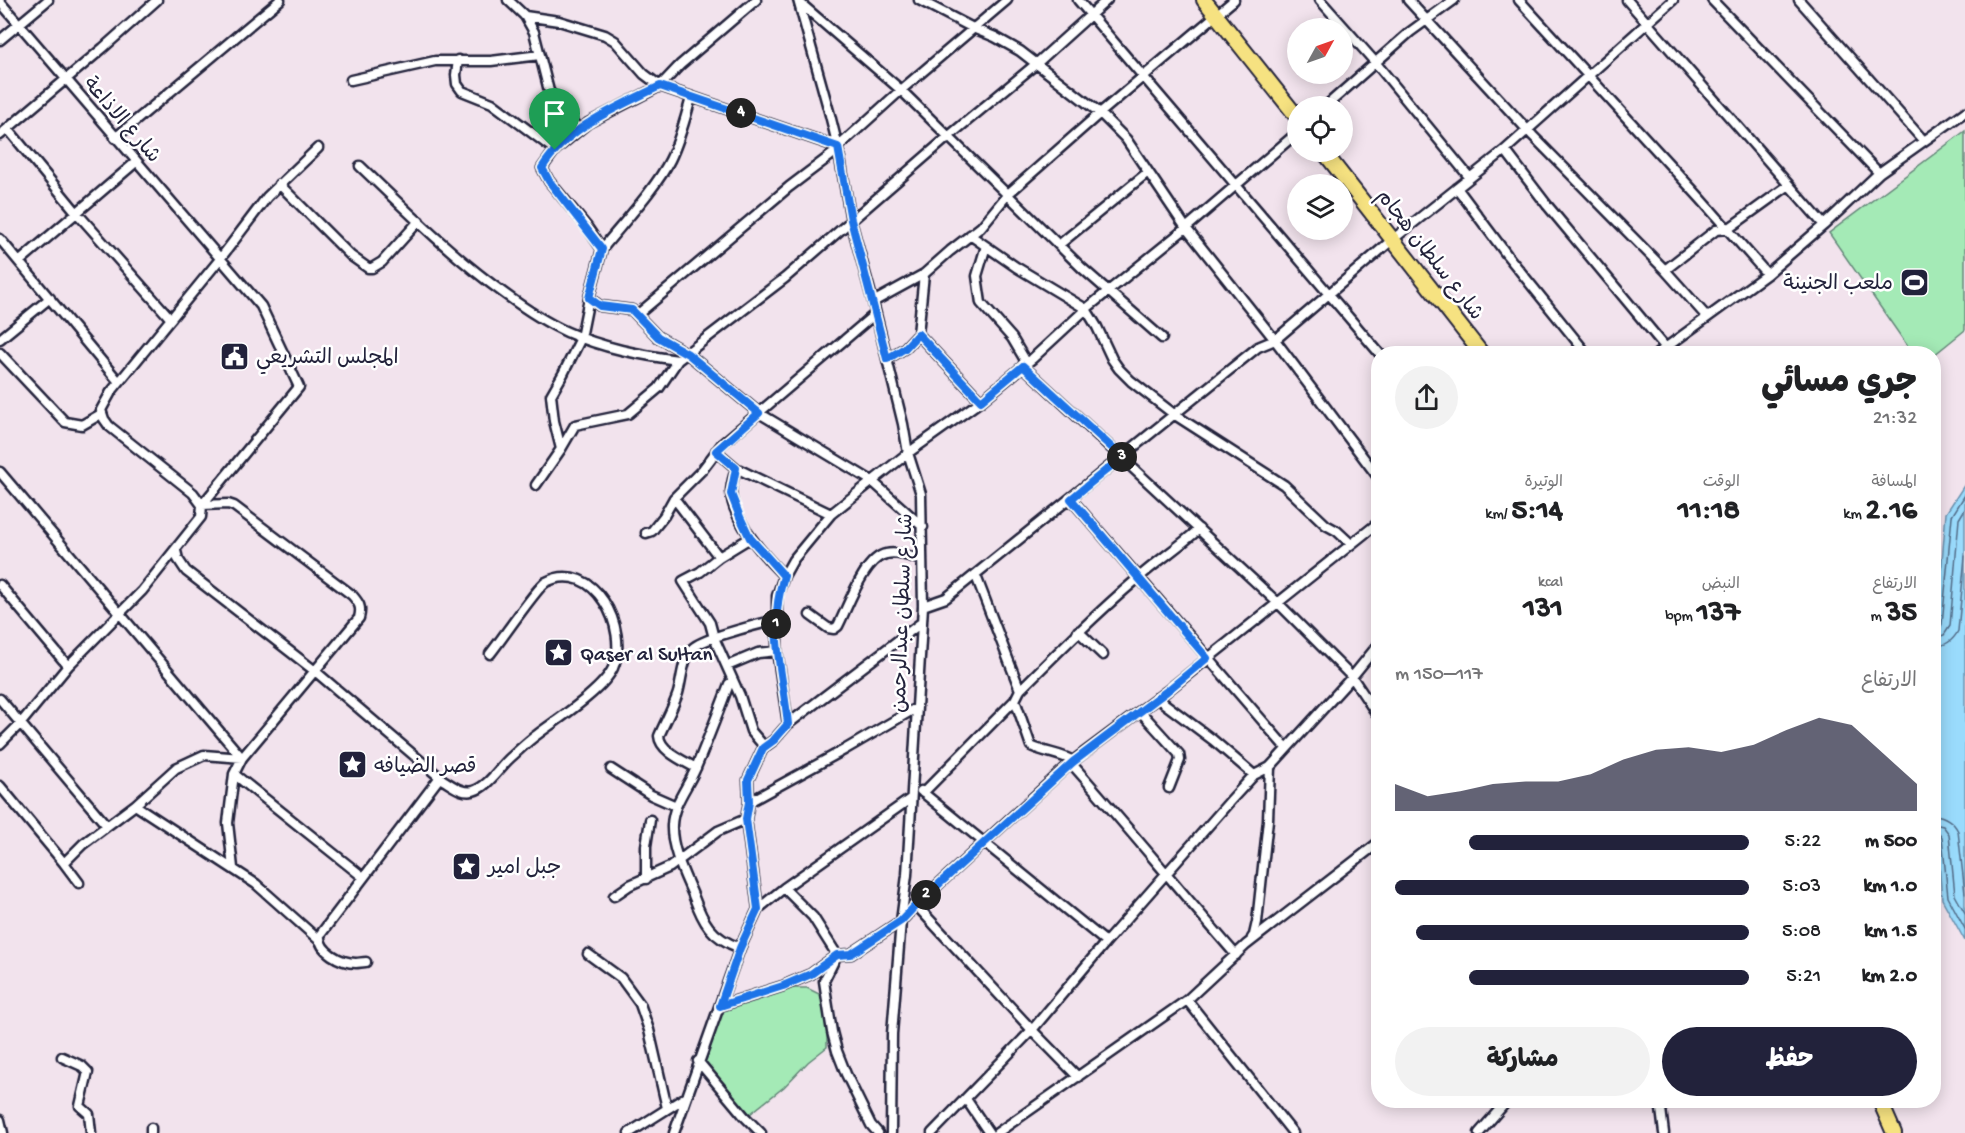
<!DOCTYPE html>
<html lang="ar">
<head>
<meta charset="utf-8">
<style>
	:root { --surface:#fff; --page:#f2f2f2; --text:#202124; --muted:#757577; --accent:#22223b }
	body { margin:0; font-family:"Gochi Hand","Playpen Sans Arabic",sans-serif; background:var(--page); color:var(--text); direction:rtl; height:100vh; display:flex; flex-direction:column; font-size:22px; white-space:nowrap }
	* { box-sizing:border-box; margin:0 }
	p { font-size:20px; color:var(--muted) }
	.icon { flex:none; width:33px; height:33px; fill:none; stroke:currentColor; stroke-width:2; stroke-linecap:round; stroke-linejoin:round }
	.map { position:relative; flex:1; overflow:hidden; direction:ltr }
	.details { position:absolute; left:1371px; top:346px; width:570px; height:762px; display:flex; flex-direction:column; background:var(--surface); border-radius:24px; box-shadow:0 3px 15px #0003; direction:rtl }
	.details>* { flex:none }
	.needle { width:39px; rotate:50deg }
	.fabs { position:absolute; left:1287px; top:18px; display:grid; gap:12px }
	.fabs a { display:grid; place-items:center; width:66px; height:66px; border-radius:50%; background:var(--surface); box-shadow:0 3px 15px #0003; font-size:30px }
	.pin { position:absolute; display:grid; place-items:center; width:51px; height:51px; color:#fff; margin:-62px -26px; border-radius:50% 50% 50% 0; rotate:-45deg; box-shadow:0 0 6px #0007 }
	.pin .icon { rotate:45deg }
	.km { position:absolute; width:30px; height:30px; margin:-15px; border-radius:50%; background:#222; color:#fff; font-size:16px; line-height:30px; text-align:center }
	.round { display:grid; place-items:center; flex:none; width:63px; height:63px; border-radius:32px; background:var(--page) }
	.overview { display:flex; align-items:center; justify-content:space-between; height:102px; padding:0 24px }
	h1 { font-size:33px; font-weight:800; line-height:45px }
	.stats { display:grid; grid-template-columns:repeat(3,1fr); gap:9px; height:102px; padding:6px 24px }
	.stats div { display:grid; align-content:center }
	.stats b { font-size:30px; font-weight:800 }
	.stats small { font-size:16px; font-weight:400 }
	.stats p { font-size:16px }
	.chart { height:168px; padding:12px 24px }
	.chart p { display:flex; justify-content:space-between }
	.chart svg { width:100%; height:108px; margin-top:6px; fill:var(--accent); opacity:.7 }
	.cta { display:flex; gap:12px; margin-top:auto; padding:12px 24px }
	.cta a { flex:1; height:69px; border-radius:36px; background:var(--accent); color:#fff; font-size:24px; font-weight:800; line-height:69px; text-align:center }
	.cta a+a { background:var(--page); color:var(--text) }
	ul { padding:0 24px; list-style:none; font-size:20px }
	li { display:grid; grid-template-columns:96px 72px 1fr; align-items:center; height:45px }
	li i { height:15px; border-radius:8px; background:var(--accent) }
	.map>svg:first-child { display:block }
</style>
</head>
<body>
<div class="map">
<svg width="1965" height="1133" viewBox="0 0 1965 1133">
	<rect width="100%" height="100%" fill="#f2e3ed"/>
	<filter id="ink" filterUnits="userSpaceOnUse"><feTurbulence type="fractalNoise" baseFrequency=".0167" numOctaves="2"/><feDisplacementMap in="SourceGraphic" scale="12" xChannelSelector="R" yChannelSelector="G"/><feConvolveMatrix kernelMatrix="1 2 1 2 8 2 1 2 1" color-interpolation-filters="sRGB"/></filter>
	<g filter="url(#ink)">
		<path fill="#a4eab6" stroke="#638678" stroke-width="1.5" d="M1965,131V330L1934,355L1913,354L1829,233Z
			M786,988H807L823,996L827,1024V1047L808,1062L784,1087L750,1114L702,1061L724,1007Z"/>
		<path fill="#9adbfc" stroke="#6a91af" stroke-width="1.5" d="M1965,484V941L1942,899L1934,807V657L1946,513Z"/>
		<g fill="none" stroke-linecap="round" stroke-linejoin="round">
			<path stroke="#526c88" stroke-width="1.5" d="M1934,630L1940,629L1942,624L1952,516L1965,495
				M1934,638L1944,635L1950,626L1959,519L1965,509
				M1934,647C1945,646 1953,641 1958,631L1965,556
				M1934,815C1945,816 1953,821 1958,831L1965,894
				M1934,824L1943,826L1949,834L1955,895L1965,913
				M1934,832L1939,833L1942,837L1948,897L1965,929"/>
			<defs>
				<path id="minor" d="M508,0L525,16L534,32L549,91L579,130
					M756,0L680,65L660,86L588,123L555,150L542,168L549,181L587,227L602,249L589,298L600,306L632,310L658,337L688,354L759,413L872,481L923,527
					M798,0L830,115L838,147L851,221L873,302L903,424L908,453L921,494L923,606L907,875L901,921L892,1034L891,1133
					M919,0L973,28L995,37L1020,51L1100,113L1126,139L1186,228L1275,340L1378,477
					M1078,0L1380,354
					M1320,0L1375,62L1470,178
					M1408,0L1533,136L1665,270L1707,317
					M1519,0L1701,199L1767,274
					M1627,0L1824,225
					M1712,0L1879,173
					M1799,0L1923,140
					M0,2L261,306L299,387L202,505L201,517L142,591L68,666L21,723L0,744
					M799,2L901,90L1082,268L1162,338
					M525,16L559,21L605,35L615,41L644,74L660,86L838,147L901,90L1007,0
					M0,40L48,0
					M458,60L456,75L457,84L462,91L492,103L555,150
					M351,80L435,61H491L540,55
					M1326,106L1410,32L1454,0
					M8,129L77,213L171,319
					M0,135L103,48L157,0
					M115,138L280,0
					M1505,150L1547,205L1666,348
					M360,166C407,211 452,256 505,294C524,308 545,322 567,332C603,348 640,355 678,360
					M279,184L351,256L368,268H372L382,262L419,221
					M1457,188L1507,255L1587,354
					M970,235L1016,267L1086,309L1097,327L1112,359L1119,369L1131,381L1175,415L1284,485L1326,525L1337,531L1351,544
					M0,239L119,382
					M1060,244L1148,172
					M986,246L977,276L981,303L1012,338L1025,360L1023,366L1278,603L1352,677L1378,716
					M602,249C623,223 656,188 670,160C680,140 685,119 691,98
					M19,262L136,162
					M1665,270L1716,230L1728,229L1789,185
					M873,302L924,274L950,251L981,227L1008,194L1100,113L1234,0
					M637,315L789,187L838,150
					M918,334L981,401
					M0,339L50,298
					M0,353L65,422L82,425L101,414
					M1657,354L1767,274L1824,225L1879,173L1965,112
					M887,359L905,348L918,334L924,274
					M561,449L575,425L628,414L659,388L678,360L785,278L949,136L1036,64L1107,0
					M716,451L736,468L831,514
					M736,468C734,476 731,484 731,492C732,520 765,557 784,576
					M0,472L242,758L234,774L363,877
					M536,485L561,449L554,421L551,395L563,374L581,338L589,298
					M674,498L719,557
					M1071,499L1286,748
					M202,505L193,493L109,426L104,419L101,410L111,392L220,259L267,197L318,148
					M646,533L652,531L664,516L674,498L703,469L722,444L875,314
					M750,538L719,557L700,572L683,581L710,623L714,638L740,696L751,731L763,745V748
					M176,551L178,559L186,571L315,671L443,780C452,785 462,794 473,791C488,787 499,768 510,758C519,750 528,741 538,734C558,719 603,690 613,668C630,629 594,558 546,582C537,587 500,642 490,654
					M976,576L1020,690
					M0,585L68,666
					M923,606L946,598L1258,347L1275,340L1392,240L1505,150L1673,0
					M810,615L828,628L834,629L838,626C848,607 864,558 886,554C898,551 911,557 922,560
					M1078,631L1103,655
					M727,666L758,653L777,651
					M733,681L729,684C718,713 707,742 695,770C687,788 673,804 672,825C671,848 684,874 693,895C703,922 710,937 740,948
					M1157,698L1213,740L1254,775
					M0,699L107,826
					M1015,700L1031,746C1045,753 1060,753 1073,761
					M1140,711L1179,754L1180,760L1169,788
					M788,724L777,651V596L784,576L793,560L831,514L908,453L981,401L1032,359L1086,309L1186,228L1298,132
					M1071,763C1127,826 1180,891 1236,955
					M696,768C684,761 660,751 659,736C665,722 673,708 678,693C682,679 682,660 692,649C701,638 760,624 776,620
					M611,769L651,795L676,806
					M0,786L64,863
					M921,791L1106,942
					M923,793L1015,700L1020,690C1058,652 1096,614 1137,579C1157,561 1179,547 1199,529
					M749,802L844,750L916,708
					M135,805L256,884L320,941
					M233,868L228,823L234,774
					M646,879V846L650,820
					M79,883L64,863L83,844L135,805L176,768L204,755L242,758L359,618C362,607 359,603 352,595L234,506L228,504L202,505
					M784,888L813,917L837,955L824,981L832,1032L837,1051L846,1074L871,1125L878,1133
					M614,896L630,885L670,867L718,831L746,819
					M916,905L1032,1030L1078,1077
					M758,909L746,819L749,802L748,780L763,748L774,740L788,724L921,623
					M1252,938L1254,935L1257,922L1268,820L1270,767
					M588,954L621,978L640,1004L649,1030L667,1108
					M366,962C362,962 359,963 356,963C341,963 318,951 320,935L440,777
					M1187,1000L1293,1133
					M720,1006L783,986L811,974L837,955L851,954L901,921L916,905L1073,761L1167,691L1378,523
					M62,1057L82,1066L88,1072L80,1106L89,1114L91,1133
					M698,1061L744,1116L761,1133
					M966,1099L989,1133
					M1660,1101L1664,1133
					M0,1120L3,1133
					M151,1128V1133
					M629,1133L686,1097
					M674,1133L740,948L758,909L784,888L910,799
					M932,1133L1032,1030L1106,942L1231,800L1254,775L1270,767L1352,677L1378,645
					M997,1133L1187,1000L1246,945L1378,843
					M1479,1133L1507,1101"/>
				<path id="trunk" d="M1204,0L1298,118
					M1324,152L1482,354
					M1880,1101L1894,1133"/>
			</defs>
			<use href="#minor" stroke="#22223b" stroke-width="13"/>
			<use href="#trunk" stroke="#22223b" stroke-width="18"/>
			<use href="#minor" stroke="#fff" stroke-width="8"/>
			<use href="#trunk" stroke="#f6e281" stroke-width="14"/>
		</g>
	</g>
	<g fill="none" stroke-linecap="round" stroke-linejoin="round" filter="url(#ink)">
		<defs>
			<path id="route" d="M660,86L838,147L851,220L887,359L905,348L918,334L981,401L1023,366L1122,457L1071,499L1207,658L1167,691L1073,762L916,905L901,921L851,954L837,955L811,974L783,986L720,1006L740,948L758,909L746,819L749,802L748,780L763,748L774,740L788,724C783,672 767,629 784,576L750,538L740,517L731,494L736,468L716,451L759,413L688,354L658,337L632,310L600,306L589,298L602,249L549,181L542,168C568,126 618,107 660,86Z"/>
		</defs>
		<use href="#route" stroke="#fff" stroke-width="12"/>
		<use href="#route" stroke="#1a73e8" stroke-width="8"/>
	</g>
	<defs>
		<symbol id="stadium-square" viewBox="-11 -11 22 22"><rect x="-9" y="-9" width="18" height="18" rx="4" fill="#22223b" stroke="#fff"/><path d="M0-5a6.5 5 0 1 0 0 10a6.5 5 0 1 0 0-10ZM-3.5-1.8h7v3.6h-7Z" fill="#fff"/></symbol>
		<symbol id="civic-square" viewBox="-11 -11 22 22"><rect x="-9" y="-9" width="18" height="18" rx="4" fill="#22223b" stroke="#fff"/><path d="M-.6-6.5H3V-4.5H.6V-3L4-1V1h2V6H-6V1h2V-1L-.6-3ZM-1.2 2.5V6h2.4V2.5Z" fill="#fff"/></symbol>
		<symbol id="sight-square" viewBox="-11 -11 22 22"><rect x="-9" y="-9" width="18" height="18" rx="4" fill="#22223b" stroke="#fff"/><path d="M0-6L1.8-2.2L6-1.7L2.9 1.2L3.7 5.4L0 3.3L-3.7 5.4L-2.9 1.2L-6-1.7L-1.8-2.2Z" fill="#fff"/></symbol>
	</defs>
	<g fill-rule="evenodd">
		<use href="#stadium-square" x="1898" y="266" width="33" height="33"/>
		<use href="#civic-square" x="218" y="340" width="33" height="33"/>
		<use href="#sight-square" x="542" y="636" width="33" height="33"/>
		<use href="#sight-square" x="336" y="748" width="33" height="33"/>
		<use href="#sight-square" x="450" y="850" width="33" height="33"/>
	</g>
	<g text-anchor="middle" stroke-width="5" stroke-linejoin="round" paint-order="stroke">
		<g font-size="21" fill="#22223b" stroke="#fff">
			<text transform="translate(123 119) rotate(49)" y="7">شارع الاذاعة</text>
			<text transform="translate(1431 254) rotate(52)" y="7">شارع سلطان هجام</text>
			<text transform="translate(901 613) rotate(-88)" y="7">شارع سلطان عبدالرحمن</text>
		</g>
		<g font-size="21" fill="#22223b" stroke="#fff" text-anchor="start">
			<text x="1893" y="289" text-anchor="end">ملعب الجنينة</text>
			<text x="256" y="363">المجلس التشريعي</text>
			<text x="580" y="660">Qaser al Sultan</text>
			<text x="374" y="772">قصر الضيافه</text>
			<text x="488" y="873">جبل امير</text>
		</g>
	</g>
</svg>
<div class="fabs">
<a><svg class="needle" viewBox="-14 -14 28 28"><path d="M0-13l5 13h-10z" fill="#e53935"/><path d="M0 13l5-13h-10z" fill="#757577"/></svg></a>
<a><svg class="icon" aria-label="locate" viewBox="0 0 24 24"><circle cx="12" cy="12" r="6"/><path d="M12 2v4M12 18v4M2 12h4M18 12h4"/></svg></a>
<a><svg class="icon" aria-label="layers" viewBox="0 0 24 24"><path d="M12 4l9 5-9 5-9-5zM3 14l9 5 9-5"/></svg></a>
</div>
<div class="pin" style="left:555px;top:150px;background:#1e9e55"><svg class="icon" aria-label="arrive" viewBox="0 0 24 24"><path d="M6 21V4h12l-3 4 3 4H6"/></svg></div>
<b class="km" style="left:776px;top:624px">1</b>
<b class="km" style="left:926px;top:895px">2</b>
<b class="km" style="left:1122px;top:457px">3</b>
<b class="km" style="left:741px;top:113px">4</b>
<section class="details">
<div class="overview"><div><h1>جري مسائي</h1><p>21:32</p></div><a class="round"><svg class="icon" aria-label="share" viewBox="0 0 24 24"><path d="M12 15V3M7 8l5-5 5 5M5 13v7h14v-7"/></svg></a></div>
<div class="stats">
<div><p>المسافة</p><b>2.16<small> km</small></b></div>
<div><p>الوقت</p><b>11:18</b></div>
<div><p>الوتيرة</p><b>5:14<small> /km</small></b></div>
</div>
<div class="stats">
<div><p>الارتفاع</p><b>35<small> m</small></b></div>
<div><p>النبض</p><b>137<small> bpm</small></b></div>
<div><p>kcal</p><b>131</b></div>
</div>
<div class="chart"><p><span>الارتفاع</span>117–150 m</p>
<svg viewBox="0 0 160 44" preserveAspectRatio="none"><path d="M0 44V33L10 38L20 36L30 33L40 32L50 32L60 29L70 23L80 19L90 18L100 20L110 17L120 11L130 6L140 9L150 21L160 33V44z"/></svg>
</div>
<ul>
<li><b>500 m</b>5:22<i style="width:79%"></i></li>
<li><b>1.0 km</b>5:03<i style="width:100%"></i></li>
<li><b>1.5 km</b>5:08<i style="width:94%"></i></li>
<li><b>2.0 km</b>5:21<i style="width:79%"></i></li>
</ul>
<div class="cta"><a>حفظ</a><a>مشاركة</a></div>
</section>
</div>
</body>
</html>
